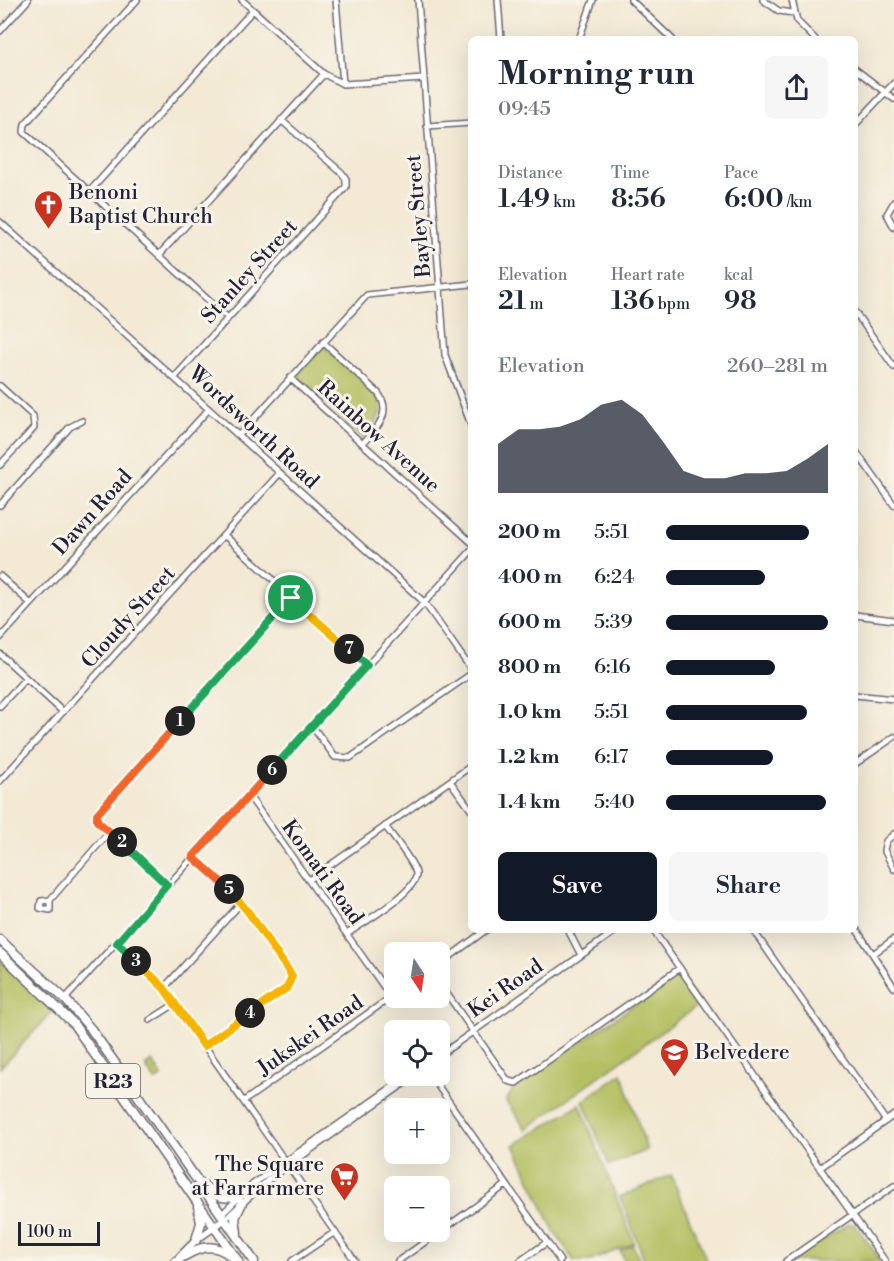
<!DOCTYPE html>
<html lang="en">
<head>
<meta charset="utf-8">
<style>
	:root { --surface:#fff; --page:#f6f6f7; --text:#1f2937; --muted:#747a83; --accent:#111827 }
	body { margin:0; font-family:"Libre Bodoni",serif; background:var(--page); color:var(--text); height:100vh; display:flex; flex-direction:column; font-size:22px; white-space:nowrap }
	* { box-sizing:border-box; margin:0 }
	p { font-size:20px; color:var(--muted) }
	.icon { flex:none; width:33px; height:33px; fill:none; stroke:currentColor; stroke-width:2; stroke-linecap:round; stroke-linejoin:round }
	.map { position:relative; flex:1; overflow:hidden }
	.details { position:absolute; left:468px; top:36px; width:390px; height:897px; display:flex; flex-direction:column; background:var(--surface); border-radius:9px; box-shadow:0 6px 24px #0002 }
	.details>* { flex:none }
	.needle { width:39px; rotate:168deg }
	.controls { position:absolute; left:384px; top:942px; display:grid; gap:12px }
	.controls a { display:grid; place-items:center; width:66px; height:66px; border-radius:9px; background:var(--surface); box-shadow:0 6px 24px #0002; font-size:30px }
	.scale { position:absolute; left:18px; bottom:15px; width:82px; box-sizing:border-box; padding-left:6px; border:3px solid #22223b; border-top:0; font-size:16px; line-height:21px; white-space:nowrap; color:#22223b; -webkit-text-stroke:4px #f7f3e8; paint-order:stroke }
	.pin { position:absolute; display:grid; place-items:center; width:51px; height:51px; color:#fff; margin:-26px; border:3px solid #fff; border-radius:50%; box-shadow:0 2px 6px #0007 }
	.km { position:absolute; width:30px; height:30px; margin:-15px; border-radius:50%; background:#222; color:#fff; font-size:16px; line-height:30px; text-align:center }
	.round { display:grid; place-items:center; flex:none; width:63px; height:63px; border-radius:9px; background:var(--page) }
	.overview { display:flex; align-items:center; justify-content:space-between; height:102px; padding:0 30px }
	h1 { font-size:33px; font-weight:600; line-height:45px }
	.figures { display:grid; grid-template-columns:repeat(3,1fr); gap:9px; height:102px; padding:6px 30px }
	.figures div { display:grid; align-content:center }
	.figures b { font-size:26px; font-weight:600 }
	.figures small { font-size:16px; font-weight:400 }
	.figures p { font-size:16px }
	.chart { height:168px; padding:12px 30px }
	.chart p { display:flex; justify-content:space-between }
	.chart svg { width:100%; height:108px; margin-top:6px; fill:var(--accent); opacity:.7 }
	.cta { display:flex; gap:12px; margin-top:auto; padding:12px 30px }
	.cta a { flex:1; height:69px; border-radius:9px; background:var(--accent); color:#fff; font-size:24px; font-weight:600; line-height:69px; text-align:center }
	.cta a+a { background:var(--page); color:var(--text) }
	ul { padding:0 30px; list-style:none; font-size:20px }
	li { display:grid; grid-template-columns:96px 72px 1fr; align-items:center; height:45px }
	li i { height:15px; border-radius:8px; background:var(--accent) }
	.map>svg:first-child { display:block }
</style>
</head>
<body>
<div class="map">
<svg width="894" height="1261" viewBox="0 0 894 1261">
	<rect width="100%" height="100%" fill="#f7f3e8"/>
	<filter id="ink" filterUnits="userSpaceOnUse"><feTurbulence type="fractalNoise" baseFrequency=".0167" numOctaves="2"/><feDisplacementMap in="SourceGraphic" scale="12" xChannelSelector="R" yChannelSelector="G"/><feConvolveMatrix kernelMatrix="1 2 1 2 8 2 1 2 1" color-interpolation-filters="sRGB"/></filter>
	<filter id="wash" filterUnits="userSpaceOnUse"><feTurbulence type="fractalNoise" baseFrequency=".008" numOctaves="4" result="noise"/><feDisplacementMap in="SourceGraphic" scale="24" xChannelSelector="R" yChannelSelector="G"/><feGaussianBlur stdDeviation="1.35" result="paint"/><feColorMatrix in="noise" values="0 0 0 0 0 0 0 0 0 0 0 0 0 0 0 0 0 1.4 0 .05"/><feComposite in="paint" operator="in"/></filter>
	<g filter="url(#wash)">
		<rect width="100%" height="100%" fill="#f3e9d4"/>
		<path fill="#b4c062" stroke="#6b714e" stroke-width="1.5" d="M323,345L376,393L382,408L375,426L363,439L297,376Z
			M0,960L53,1011L0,1068Z
			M677,978L683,980L700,1004L526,1129L506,1101L514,1088L670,980Z
			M152,1061L162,1076L155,1081L145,1066Z
			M622,1073L647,1150L609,1165L583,1101Z
			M580,1104L634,1243L590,1261H574L554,1231L514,1145Z
			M671,1175L707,1261H645L620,1197Z
			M850,1223L857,1227L881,1261H793L796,1256Z
			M633,1245L640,1261H625L620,1251Z"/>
	</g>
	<g filter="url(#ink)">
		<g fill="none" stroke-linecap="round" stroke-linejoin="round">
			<defs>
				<path id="minor" d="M137,0L25,124L24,132L228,318
					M242,0L324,74L343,84L424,79
					M336,0L343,84
					M418,0L445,355L471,425
					M498,0L501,39
					M631,0L672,39
					M763,0L779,11L793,13
					M792,0L797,21L815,39
					M0,31L28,0
					M579,39L593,0
					M855,69L894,99
					M855,125L894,83
					M427,126L471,123
					M90,191L253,10
					M894,202L887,214L894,227
					M0,222L424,602L471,669
					M159,255L324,74
					M855,312L894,367
					M323,342L378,393C393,413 377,428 363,443
					M175,377L346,187V179L342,173L281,120
					M290,378L471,542
					M0,386L33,416L34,428L0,465
					M239,435L367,295L471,284
					M855,450L894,505
					M0,505L70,427L82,421
					M224,535L367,665
					M0,576L30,603
					M855,615L894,620
					M0,638L209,409
					M0,654L63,712
					M855,695L894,699
					M0,706L26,678
					M312,726L335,757L350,758L471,674
					M855,764L894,737
					M0,781L279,474
					M450,781L471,810
					M249,796L391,997
					M894,834L886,841L884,850L894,869
					M193,857L236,896L292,976L287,988L204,1046
					M309,880L471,766
					M167,885L97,821V814L291,598
					M50,900L41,901L40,908L50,910V900L110,831
					M855,927L894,987
					M568,930L581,955
					M653,930L885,1261
					M753,930L886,1121
					M347,934C362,923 419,891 416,873C413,861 393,837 385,826
					M117,943L164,988L355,1261
					M873,954L894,939
					M440,964L486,930
					M440,984L508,1081L516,1083L680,968
					M164,988L241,903
					M65,999L471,551
					M150,1020L175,1004
					M440,1055L617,930
					M431,1076L560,1261
					M244,1101L394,995
					M821,1167L894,1115
					M221,1215L253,1184L408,1076
					M224,1220L268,1180L415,1076
					M292,1261L335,1232
					M398,1261L506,1185
					M520,1261L546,1243
					M786,1261L894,1186"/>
				<path id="tertiary" d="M180,1256L196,1240L224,1220"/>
				<path id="primary" d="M0,940L65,999L91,1029L254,1261
					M0,953L73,1023L238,1261
					M205,1186C216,1198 225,1200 241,1195
					M237,1233L235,1218L242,1203
					M196,1240L201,1223L198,1206
					M176,1261C195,1249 212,1239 232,1257"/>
			</defs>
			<use href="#minor" stroke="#6b6871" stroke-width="8"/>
			<use href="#tertiary" stroke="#6b6871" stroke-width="9"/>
			<use href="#primary" stroke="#6b6871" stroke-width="11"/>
			<use href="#minor" stroke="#fff" stroke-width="5"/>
			<use href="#tertiary" stroke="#fff" stroke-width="6"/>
			<use href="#primary" stroke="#fff" stroke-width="8"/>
		</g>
	</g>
	<g fill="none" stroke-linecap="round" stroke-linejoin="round" filter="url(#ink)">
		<defs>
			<path id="split-1" d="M180,721L291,598"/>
			<path id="split-2" d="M122,842L97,821V814L180,721"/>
			<path id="split-3" d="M122,842L167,885L117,943L136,961"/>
			<path id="split-4" d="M136,961L164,988L204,1046L250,1013"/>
			<path id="split-5" d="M229,889L249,913L292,976L287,988L250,1013"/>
			<path id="split-6" d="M229,889L193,857L272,770"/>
			<path id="split-7" d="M272,770L367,665L349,649"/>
			<path id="split-8" d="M291,598L349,649"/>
		</defs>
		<use href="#split-1" stroke="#fff" stroke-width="12"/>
		<use href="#split-2" stroke="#fff" stroke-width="12"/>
		<use href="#split-3" stroke="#fff" stroke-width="12"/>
		<use href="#split-4" stroke="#fff" stroke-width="12"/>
		<use href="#split-5" stroke="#fff" stroke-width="12"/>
		<use href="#split-6" stroke="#fff" stroke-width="12"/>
		<use href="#split-7" stroke="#fff" stroke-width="12"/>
		<use href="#split-8" stroke="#fff" stroke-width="12"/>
		<use href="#split-1" stroke="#22a559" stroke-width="8"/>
		<use href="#split-2" stroke="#f0652b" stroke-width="8"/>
		<use href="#split-3" stroke="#22a559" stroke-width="8"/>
		<use href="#split-4" stroke="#f5b400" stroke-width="8"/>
		<use href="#split-5" stroke="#f5b400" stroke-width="8"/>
		<use href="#split-6" stroke="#f0652b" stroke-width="8"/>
		<use href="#split-7" stroke="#22a559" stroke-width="8"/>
		<use href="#split-8" stroke="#f5b400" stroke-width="8"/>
	</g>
	<defs>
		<symbol id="church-pin" viewBox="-11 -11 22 30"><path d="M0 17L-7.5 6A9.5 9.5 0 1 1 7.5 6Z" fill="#c8321e" stroke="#f7f3e8"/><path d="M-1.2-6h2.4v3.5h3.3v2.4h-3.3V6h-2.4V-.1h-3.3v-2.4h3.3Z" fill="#fff"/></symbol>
		<symbol id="school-pin" viewBox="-11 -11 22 30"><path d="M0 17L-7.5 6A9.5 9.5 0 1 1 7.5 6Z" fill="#c8321e" stroke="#f7f3e8"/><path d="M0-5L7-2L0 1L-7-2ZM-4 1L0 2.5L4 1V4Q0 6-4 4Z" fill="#fff"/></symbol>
		<symbol id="supermarket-pin" viewBox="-11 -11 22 30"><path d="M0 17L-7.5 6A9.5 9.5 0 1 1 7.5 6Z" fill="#c8321e" stroke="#f7f3e8"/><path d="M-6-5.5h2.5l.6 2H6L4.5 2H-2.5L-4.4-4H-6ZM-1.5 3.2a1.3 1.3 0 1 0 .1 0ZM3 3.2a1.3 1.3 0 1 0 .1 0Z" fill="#fff"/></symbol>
	</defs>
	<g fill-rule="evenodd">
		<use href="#church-pin" x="32" y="188" width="33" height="45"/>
		<use href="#school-pin" x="658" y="1036" width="33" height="45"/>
		<use href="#supermarket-pin" x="328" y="1160" width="33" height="45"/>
	</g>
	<g text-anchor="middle" stroke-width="6" stroke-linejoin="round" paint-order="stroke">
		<rect fill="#f7f3e8" stroke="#62616f" stroke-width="1.5" x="86" y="1064" width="54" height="34" rx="4.5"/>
		<g font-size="20" font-weight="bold" fill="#22223b">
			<text x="113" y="1088">R23</text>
		</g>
		<g font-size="21" fill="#22223b" stroke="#f7f3e8" text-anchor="start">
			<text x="69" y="199">Benoni<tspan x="69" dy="24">Baptist Church</tspan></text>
			<text x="695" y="1059">Belvedere</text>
			<text x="324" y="1171" text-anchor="end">The Square<tspan x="324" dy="24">at Farrarmere</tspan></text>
		</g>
		<g font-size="21" fill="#22223b" stroke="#f7f3e8">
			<text transform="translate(418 216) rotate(-95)" y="7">Bayley Street</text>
			<text transform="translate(249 271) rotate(-48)" y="7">Stanley Street</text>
			<text transform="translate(254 427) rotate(43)" y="7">Wordsworth Road</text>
			<text transform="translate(379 436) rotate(42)" y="7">Rainbow Avenue</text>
			<text transform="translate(92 512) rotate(-48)" y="7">Dawn Road</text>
			<text transform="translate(128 617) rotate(-48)" y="7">Cloudy Street</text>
			<text transform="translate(323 872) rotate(54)" y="7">Komati Road</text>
			<text transform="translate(505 988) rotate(-35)" y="7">Kei Road</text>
			<text transform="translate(310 1035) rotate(-35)" y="7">Jukskei Road</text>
		</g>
	</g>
</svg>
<div class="controls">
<a><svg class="needle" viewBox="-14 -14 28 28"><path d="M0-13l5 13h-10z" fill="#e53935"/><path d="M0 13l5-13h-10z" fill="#747a83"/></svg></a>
<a><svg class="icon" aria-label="locate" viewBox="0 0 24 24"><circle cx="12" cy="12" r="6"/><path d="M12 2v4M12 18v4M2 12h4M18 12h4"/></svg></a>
<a>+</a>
<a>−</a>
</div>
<div class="scale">100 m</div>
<div class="pin" style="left:291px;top:598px;background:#1e9e55"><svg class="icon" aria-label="arrive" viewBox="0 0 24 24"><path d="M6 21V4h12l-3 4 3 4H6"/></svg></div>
<b class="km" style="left:180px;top:721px">1</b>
<b class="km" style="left:122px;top:842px">2</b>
<b class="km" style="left:136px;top:961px">3</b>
<b class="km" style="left:250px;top:1013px">4</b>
<b class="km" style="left:229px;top:889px">5</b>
<b class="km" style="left:272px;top:770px">6</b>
<b class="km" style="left:349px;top:649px">7</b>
<section class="details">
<div class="overview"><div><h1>Morning run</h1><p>09:45</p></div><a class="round"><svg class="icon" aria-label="share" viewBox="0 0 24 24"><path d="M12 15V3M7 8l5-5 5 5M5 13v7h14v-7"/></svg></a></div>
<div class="figures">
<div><p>Distance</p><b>1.49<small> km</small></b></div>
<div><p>Time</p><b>8:56</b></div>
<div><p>Pace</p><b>6:00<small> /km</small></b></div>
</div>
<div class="figures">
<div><p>Elevation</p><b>21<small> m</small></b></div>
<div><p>Heart rate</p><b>136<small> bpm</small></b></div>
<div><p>kcal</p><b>98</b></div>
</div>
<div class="chart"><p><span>Elevation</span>260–281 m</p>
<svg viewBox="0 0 160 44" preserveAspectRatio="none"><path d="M0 44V24L10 18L20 18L30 17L40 14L50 8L60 6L70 12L80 23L90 35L100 38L110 38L120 36L130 36L140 35L150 30L160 24V44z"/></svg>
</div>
<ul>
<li><b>200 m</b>5:51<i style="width:88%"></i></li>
<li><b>400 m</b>6:24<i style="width:61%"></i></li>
<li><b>600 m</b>5:39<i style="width:100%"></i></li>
<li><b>800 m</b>6:16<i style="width:67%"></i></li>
<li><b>1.0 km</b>5:51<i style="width:87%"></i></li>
<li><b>1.2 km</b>6:17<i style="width:66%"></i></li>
<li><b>1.4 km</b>5:40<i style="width:99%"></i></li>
</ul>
<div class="cta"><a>Save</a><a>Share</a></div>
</section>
</div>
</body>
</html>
